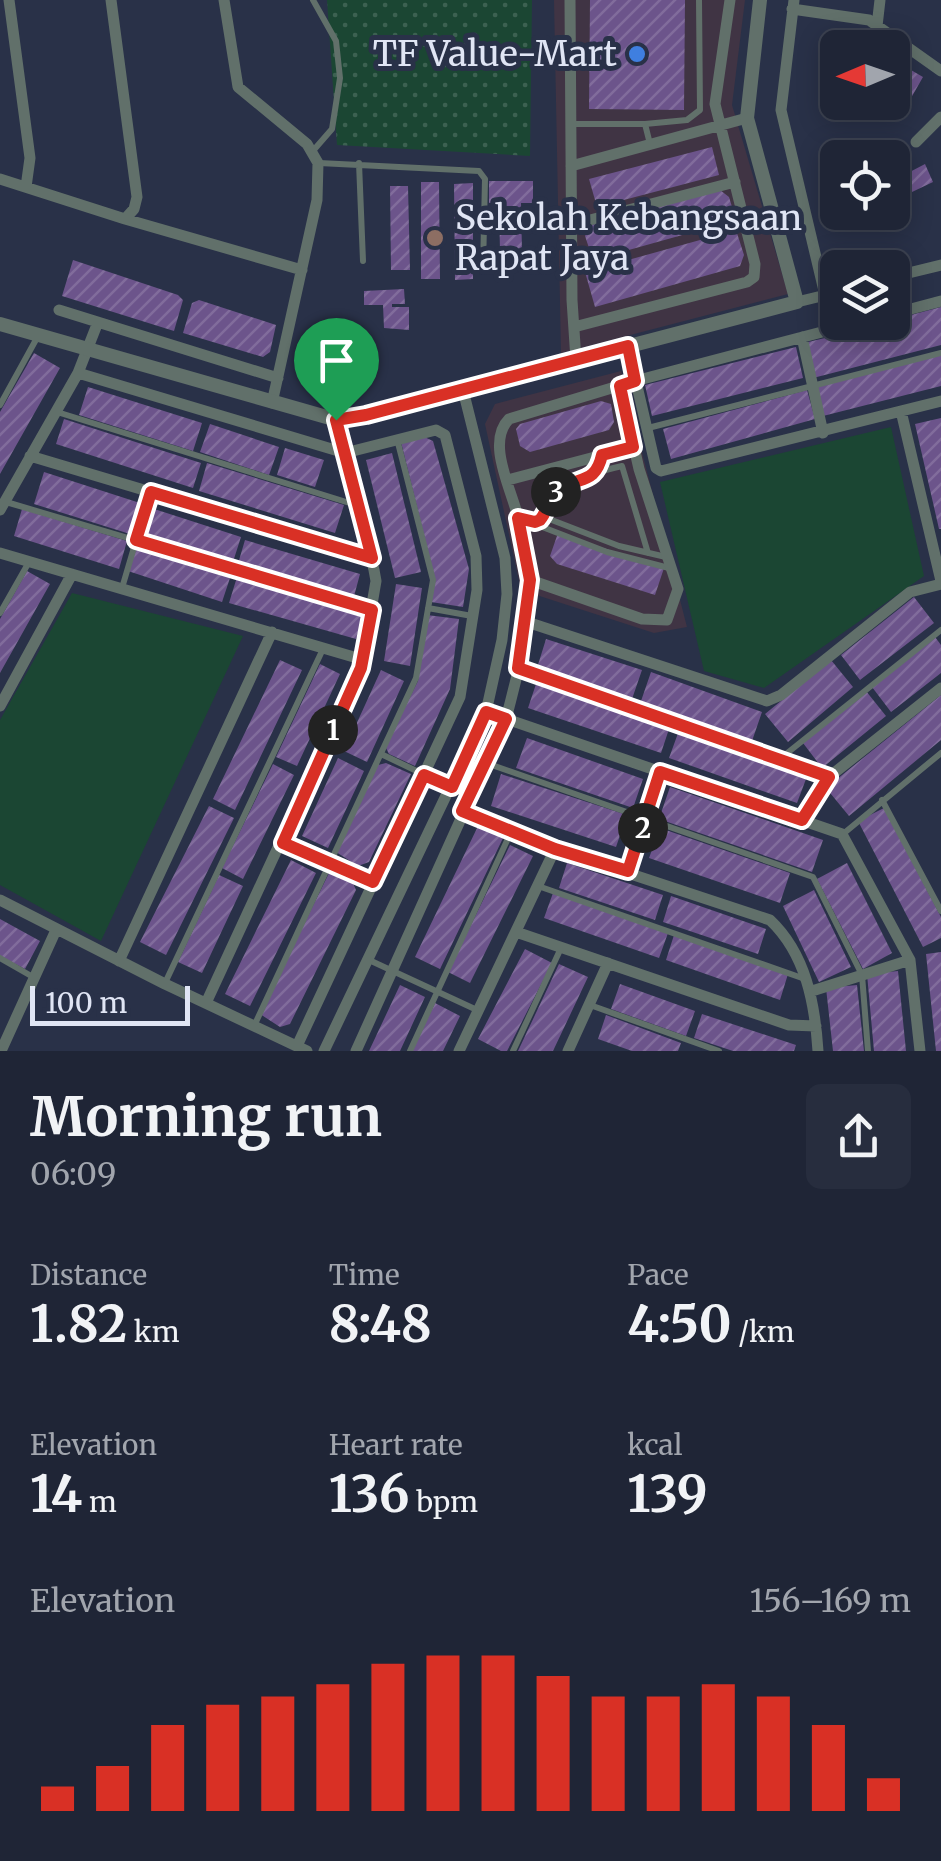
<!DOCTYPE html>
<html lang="en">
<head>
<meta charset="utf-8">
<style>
	:root { --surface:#1f2536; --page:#272d3e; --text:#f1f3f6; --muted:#a1a5ad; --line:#3c4251; --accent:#d93025 }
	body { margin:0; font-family:Merriweather,serif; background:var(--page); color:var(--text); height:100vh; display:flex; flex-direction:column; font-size:38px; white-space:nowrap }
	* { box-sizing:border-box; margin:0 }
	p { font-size:32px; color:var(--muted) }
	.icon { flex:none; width:55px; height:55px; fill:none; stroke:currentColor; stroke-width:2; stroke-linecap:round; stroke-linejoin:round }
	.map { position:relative; height:1051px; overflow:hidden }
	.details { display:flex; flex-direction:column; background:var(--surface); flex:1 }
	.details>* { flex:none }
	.needle { width:65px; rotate:268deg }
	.fabs { position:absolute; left:820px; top:30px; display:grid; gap:20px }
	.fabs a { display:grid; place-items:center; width:90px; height:90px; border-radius:15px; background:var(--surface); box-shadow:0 5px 25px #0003,0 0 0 2px var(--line); font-size:50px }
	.scale { position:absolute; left:30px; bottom:25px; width:160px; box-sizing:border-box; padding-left:10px; border:5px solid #e0e5f4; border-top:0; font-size:28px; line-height:35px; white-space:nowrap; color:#e0e5f4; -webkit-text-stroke:8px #293148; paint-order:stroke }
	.pin { position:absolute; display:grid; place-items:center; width:85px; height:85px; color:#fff; margin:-102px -42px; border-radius:50% 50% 50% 0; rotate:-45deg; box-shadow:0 0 10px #0007 }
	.pin .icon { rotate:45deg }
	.km { position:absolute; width:50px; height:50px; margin:-25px; border-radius:50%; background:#222; color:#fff; font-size:28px; line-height:50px; text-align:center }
	.round { display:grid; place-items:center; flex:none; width:105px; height:105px; border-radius:15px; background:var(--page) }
	.summary { display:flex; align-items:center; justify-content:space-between; height:170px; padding:0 30px }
	h1 { font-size:55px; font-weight:700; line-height:75px }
	.figures { display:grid; grid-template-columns:repeat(3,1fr); gap:15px; height:170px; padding:10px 30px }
	.figures div { display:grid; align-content:center }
	.figures b { font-size:50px; font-weight:700 }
	.figures small { font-size:28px; font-weight:400 }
	.figures p { font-size:28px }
	.chart { height:280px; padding:20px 30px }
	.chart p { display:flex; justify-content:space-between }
	.chart svg { width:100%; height:180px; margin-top:10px; stroke:var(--accent); stroke-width:6 }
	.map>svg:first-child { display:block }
</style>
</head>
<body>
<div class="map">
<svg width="941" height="1051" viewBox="0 0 941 1051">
	<defs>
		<pattern id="grass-dots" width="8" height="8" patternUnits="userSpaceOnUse" patternTransform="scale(2.5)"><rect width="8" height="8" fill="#1b4633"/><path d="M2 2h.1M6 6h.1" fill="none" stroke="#3c6151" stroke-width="1.8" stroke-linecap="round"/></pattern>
		<pattern id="building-hatch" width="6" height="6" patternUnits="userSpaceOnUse" patternTransform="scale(2.5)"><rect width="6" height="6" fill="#6c548b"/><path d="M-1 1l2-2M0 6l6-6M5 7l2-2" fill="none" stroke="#816c9c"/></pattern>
	</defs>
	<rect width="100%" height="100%" fill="#293148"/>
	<path fill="#403444" d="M554,0H745L732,105L788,294L561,353Z
		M621,371L687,627L654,633L521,590L485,424L495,404Z"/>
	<path fill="url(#grass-dots)" d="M327,0H532L530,156L337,145Z"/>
	<path fill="#1b4633" d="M891,427L924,576L764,688L704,671L660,482Z
		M72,593L243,636L101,941L0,885V720Z"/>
	<path fill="url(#building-hatch)" d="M590,0H685L684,110L589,109Z
		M844,31L872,48H838V83L820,73Z
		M892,59L923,77L899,119L870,102H892Z
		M878,139L901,155L892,168V158H865Z
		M838,140L859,158H838V177L820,162Z
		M712,147L719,175L597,207L589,179Z
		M925,164L933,182L912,192L904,175Z
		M489,181H533V203H521L522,252H500L499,203H489Z
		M421,182H439L440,279H421Z
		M473,183V279L455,280L454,184Z
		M390,186H408L410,270H391Z
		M720,190L729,197L736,220L593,260L585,236L591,225Z
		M736,230L744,255L740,266L595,307L585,272Z
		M73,260L178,295L183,300L174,331L62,296Z
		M404,289L405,304H392V307H409V330L384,328L383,305H364V291Z
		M199,300L276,325L270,352L263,357L183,333L192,303Z
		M941,307V345L813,378L804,343L892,322V320Z
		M796,347L803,378L652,416L645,385Z
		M34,353L60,368L0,474V412Z
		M941,355V386L823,416L816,386Z
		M88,387L202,423L193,451L79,415Z
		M807,390L815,419L671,459L663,429Z
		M601,401L611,404L614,422L609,430L530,452L520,446L516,429L520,424Z
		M941,418V529H939L915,424Z
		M64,419L201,463L193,488L56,444Z
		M210,424L279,447L269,475L200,452Z
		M420,435L433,441L469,569L463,607L431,602L435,580L401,442Z
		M285,448L324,460L315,487L277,475Z
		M392,453L421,572L395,578L366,460Z
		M207,463L344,505L335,533L199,491Z
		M44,472L140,503L130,534L34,504Z
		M148,507L241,537L232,565L139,536Z
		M22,509L127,541L119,569L14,536Z
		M558,533L664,568L655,595L557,564L550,556Z
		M245,540L360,574L353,600L237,567Z
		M137,544L231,575L222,602L128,571Z
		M27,571L50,584L0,673V619Z
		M237,577L364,614L356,639L229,603Z
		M396,584L422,588L410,666L384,661Z
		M914,597L934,623L860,680L841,655Z
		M427,615L459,619L450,689L415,766L389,754L385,746L418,681Z
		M935,637L941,645V673L891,712L872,687Z
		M546,639L642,670L632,699L537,668Z
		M280,660L302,670L235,810L213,799Z
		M831,660L853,687L788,742L765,714Z
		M320,664L340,674L297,766L276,757Z
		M381,670L404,681L367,762L344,751Z
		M651,672L762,712L752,741L641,701Z
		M538,678L671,723L661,753L528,708Z
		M866,691L886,716L822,768L803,743Z
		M941,695V740L849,816L826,788Z
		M681,725L809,771L797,803L669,758Z
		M527,738L643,779L633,808L516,768Z
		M338,758L364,771L328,848L302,836Z
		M386,763L411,774L369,862L358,866L336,852L378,765Z
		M273,764L294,775L243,879L222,868Z
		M501,774L627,815L616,847L491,806Z
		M670,787L823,840L812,872L659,819Z
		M209,806L234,818L166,955L140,942Z
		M884,808L941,917V938L923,947L858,821Z
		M479,824L504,836L440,969L415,957Z
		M660,828L790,873L780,903L649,858Z
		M510,845L533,856L470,983L448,972Z
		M291,860L316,873L250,1006L225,994Z
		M567,863L663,895L655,920L559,888Z
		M847,863L892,953L863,969L817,879Z
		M329,873L352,881L356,890L290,1024L280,1027L260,1014Z
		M219,875L243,886L202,973L178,962Z
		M814,890L851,967L819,982L783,906Z
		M553,893L668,933L659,958L544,918Z
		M671,896L766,929L758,954L663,922Z
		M0,919L40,941L25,969L0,956Z
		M674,935L788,974L780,1000L666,960Z
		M525,949L552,963L507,1051H501L478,1039Z
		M941,952V1051H936L926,954Z
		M559,964L588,977L553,1051H518Z
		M898,971L906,1051H874L867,974Z
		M620,984L695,1011L686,1036L611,1009Z
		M400,985L425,997L400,1051H369Z
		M857,985L864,1051H833L826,988Z
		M435,1003L460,1016L443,1051H412Z
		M702,1014L796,1045L794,1051H733L694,1038Z
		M606,1015L681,1043L678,1051H632L598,1039Z"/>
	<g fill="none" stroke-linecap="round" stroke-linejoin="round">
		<path stroke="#61706a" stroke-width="6" d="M572,124H645L650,144
			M645,124L687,120L700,110L699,0
			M312,152L332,129L340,78L336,41L313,0
			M319,163L479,171L485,179L483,270
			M359,163L363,261
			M0,405L38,336
			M57,412L356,505
			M648,428L941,353
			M6,502L372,610
			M544,517L619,546L666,557
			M519,518L607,552L669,568
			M535,523C548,515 545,506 552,495C560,483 607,469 622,466L648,553
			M122,588L150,493
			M428,608L472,616
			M0,613L29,562
			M518,668L781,758L941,630
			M381,754L425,775
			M781,758L829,777
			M486,763L813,877L862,975L868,1051
			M882,800L941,911
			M843,834L941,753
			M538,886L805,979
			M0,958L33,977
			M369,960L477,1010
			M165,983L323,649
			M590,1005L719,1051
			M255,1024L416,678L433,580L397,439
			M410,1051L511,832
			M513,1051L561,948"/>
		<path stroke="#61706a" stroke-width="11" d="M9,0L30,158L26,187
			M111,0L137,197L134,209L125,219
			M224,0L238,87L307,144L318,163L317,200L272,403
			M570,0L572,300L576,360
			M794,0L781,110L825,295
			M792,9L869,20L941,71
			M877,26L880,0
			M916,142L941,117
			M571,166L747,118
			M0,179L125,219L302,270
			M571,225L735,182
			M892,277L941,265
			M797,302L838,292
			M59,310L278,378
			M892,314L941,301
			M574,327L747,282L754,277L755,264L715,104L730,0
			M802,337L823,433
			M628,347L656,468L661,471L941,401
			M78,373L345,453L436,430L445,435L476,556L477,590L460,697L297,1046
			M901,411L941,581
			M30,456L372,558
			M508,480L633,447
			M0,510L78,373L98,322
			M0,553L364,660
			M530,580L642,619L667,620L678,589L639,469L620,386
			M527,622L767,701L781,695L910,592L941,584
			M0,706L72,574
			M486,712L842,834L910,960L920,1051
			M425,775L451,787
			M462,811L555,849L770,920C806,954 815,1004 818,1051
			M802,820L829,777L941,688
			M283,843L373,881
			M628,871L660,772
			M0,900L165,984L307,1051
			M516,932L789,1025L816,1026
			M119,961L272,632
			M812,991L910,960
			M206,1003L361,668L376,581L374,570L337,420
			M1,1051L56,930
			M324,1051L486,712L502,640L507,594L505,558L463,390
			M356,1051L506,719C517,675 531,628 530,582C530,562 524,540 519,521C513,492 485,443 509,419L635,381L860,322
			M459,1051L555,849
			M568,1051L608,963"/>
		<path stroke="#61706a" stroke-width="14" d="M0,324L337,420L366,415L797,302L747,118L760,0"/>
	</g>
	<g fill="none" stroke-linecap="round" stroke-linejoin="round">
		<defs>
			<path id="route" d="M628,346L635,381L620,386L633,447L602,455C595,486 578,475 558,491C548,498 548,511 540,520L535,522L518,518L530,580L518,668L829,777L802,820L660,772L628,871L555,849L462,811L506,719L486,712L452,787L424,775L373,882L283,843L361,668L372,610L136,540L151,492L372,558L336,420L366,415Z"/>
		</defs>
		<use href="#route" stroke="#fff" stroke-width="20"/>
		<use href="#route" stroke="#d93025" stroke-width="12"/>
	</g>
	<circle fill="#3f7fe0" stroke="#293148" stroke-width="4" cx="637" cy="54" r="10"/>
	<circle fill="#8d6e63" stroke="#293148" stroke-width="4" cx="435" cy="238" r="10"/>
	<g text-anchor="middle" stroke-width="10" stroke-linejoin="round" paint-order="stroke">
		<g font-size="35" fill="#e0e5f4" stroke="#293148" text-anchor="end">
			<text x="617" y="66">TF Value-Mart</text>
			<text x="455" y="230" text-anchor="start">Sekolah Kebangsaan<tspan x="455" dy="40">Rapat Jaya</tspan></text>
		</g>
	</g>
</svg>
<div class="fabs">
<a><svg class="needle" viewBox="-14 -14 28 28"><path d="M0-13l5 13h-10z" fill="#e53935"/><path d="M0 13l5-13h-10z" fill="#a1a5ad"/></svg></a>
<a><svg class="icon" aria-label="locate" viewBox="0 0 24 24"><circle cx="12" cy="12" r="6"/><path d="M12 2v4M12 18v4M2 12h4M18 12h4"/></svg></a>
<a><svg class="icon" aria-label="layers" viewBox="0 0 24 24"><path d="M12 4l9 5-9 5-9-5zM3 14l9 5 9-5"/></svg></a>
</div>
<div class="scale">100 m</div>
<div class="pin" style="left:336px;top:420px;background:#1e9e55"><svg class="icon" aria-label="arrive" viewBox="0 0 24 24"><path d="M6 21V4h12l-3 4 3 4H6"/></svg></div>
<b class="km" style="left:333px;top:730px">1</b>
<b class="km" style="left:643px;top:828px">2</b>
<b class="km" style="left:556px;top:492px">3</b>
</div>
<section class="details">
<div class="summary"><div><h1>Morning run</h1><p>06:09</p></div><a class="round"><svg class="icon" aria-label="share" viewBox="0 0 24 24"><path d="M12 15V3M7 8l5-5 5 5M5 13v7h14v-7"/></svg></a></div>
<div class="figures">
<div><p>Distance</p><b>1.82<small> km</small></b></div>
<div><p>Time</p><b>8:48</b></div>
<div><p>Pace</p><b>4:50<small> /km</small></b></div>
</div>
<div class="figures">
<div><p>Elevation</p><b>14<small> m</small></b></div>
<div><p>Heart rate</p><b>136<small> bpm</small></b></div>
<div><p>kcal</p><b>139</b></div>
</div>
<div class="chart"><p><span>Elevation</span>156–169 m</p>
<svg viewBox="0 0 160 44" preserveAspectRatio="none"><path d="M5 44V38M15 44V33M25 44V23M35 44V18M45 44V16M55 44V13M65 44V8M75 44V6M85 44V6M95 44V11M105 44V16M115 44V16M125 44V13M135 44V16M145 44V23M155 44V36"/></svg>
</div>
</section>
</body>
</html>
